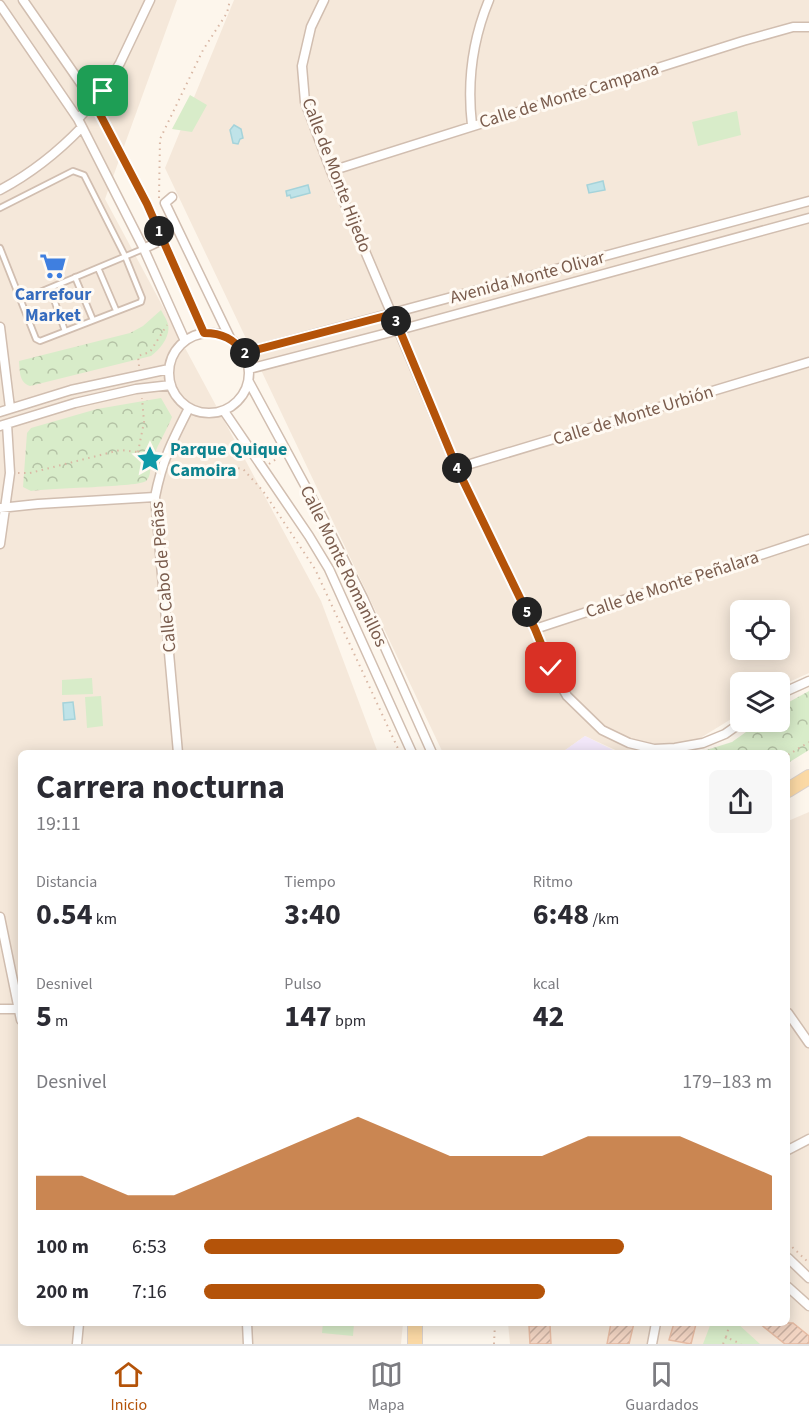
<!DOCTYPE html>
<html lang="es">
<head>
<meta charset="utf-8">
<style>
	:root { --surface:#fff; --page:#f7f7f7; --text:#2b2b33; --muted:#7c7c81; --line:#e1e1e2; --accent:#b45309 }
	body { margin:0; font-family:"Source Sans 3",sans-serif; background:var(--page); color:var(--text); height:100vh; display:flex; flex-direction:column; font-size:22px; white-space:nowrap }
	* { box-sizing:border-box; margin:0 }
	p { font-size:20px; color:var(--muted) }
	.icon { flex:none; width:33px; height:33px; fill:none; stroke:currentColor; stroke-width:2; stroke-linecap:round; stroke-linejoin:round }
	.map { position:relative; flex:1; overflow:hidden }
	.details { position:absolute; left:18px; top:750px; width:772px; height:576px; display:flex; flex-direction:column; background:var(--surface); border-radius:9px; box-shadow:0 3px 15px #0003 }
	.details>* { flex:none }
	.buttons { position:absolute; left:730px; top:600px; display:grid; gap:12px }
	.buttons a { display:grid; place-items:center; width:60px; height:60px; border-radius:9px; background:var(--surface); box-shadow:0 3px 15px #0003; font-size:30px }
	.pin { position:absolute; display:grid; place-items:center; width:51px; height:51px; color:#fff; margin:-26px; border-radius:12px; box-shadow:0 3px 9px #0006 }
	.km { position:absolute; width:30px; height:30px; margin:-15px; border-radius:50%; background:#222; color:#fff; font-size:16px; line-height:30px; text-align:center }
	.round { display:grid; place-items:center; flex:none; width:63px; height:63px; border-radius:9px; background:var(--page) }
	.head { display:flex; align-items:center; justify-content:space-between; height:102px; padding:0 18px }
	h1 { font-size:33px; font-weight:700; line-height:45px }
	.metrics { display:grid; grid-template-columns:repeat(3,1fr); gap:9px; height:102px; padding:6px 18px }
	.metrics div { display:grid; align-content:center }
	.metrics b { font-size:30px; font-weight:700 }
	.metrics small { font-size:16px; font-weight:400 }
	.metrics p { font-size:16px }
	.chart { height:168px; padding:12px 18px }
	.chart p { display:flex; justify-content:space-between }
	.chart svg { width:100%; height:108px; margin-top:6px; fill:var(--accent); opacity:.7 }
	ul { padding:0 18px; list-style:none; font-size:20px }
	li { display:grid; grid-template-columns:96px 72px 1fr; align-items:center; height:45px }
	li i { height:15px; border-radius:8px; background:var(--accent) }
	.tabs { display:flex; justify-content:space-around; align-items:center; height:84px; border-top:2px solid var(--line); background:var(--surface); font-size:16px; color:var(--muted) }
	.tabs a { display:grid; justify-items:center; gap:3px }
	.tabs .active { color:var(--accent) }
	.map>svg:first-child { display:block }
</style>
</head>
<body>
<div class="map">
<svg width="809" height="1344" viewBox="0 0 809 1344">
	<defs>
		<pattern id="park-crowns" width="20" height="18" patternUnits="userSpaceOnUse" patternTransform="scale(1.5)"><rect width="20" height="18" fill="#d8ecc9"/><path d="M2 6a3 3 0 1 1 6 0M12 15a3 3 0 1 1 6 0" fill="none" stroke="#b4c2a5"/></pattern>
		<pattern id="building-hatch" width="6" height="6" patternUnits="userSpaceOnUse" patternTransform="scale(1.5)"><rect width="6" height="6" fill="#f3d5c3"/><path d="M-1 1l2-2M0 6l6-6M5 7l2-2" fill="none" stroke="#cab0a1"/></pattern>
	</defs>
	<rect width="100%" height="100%" fill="#fdf6ec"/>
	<path fill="#f5e8da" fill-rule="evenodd" d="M0,0H177L105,199L321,601L378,753H21V1323H403L401,1344H0Z
		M234,0H809V673L780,686V682H741V713L676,753H622L585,736L561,753H443L165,168ZM741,610H780V650H741Z
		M809,812V1344H510L508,1323H788V821Z"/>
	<path fill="#f3e8fa" d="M585,736L617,752L622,753H561Z"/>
	<path fill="url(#park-crowns)" d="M161,310C163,314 167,320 168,324C171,336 160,349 151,356L30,386C19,382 20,372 19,361L130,333L143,326Z
		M161,398L172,417C166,432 156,447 151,463C150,469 151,476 146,481C140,487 49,488 31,491L23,487L27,433L31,428L97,409Z
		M809,691V750L788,763V753H697L732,742L760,722H780V707Z"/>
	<path fill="#d8ecc9" d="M190,95L207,105L192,132L172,129Z
		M737,111L741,135L698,146L692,122Z
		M92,678L93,694L62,695V680Z
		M101,696L103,726L87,728L85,697Z
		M323,1323H354L353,1336L322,1333Z
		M711,1323H737L760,1344H703Z"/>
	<path fill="#bfe3e8" stroke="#a5d3da" stroke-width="1.5" d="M234,125L241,129L243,138L240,139L238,144L233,143L230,130Z
		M603,181L605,190L589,193L587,185Z
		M308,185L310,193L291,198L290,195L287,196L286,191Z
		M73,702L75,719L64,720L63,703Z"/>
	<path fill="url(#building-hatch)" stroke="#e6bba3" stroke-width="1.5" d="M611,1323H634L629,1344H607Z
		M674,1323L696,1324L691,1344L669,1340Z
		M759,1323H793L809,1336V1344H785Z
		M550,1325L551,1344H530L529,1326Z"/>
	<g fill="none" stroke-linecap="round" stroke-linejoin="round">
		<defs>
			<path id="lane" d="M0,208L73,171L84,175L125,256L142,298L141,302L40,341L36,339L0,248
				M98,268L116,310
				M75,277L93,320
				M50,288L65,331
				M21,300L143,249"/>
			<path id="street" d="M23,0L93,101L147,204L204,333
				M324,0L311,27L302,66L305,102L331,171L457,468L535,629L551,668L567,696L602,730L629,743L654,749L675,748L703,743L725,734L742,722
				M0,5L78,119L143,247L185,341
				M78,119L103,91L120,63L150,0
				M472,125C467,82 472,41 489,0
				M331,171L743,41L793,27H809
				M0,190C32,173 57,153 82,127
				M172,197L165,203L230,338
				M143,249L162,240
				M0,327L10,408
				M169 373a40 40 0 1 1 80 0a40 40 0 1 1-80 0Z
				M244,353L809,201
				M249,369L399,330L809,218
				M249,382L327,526L363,598L432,753
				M224,411L309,536L329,569L412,753
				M0,412L71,390L169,369
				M0,426L75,403L136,389L171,385
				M457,468L809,362
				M0,508L38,504L155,497
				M0,544L10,473L7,424
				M535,629L809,539
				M780,694L809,681
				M178,753L155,497C162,461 172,441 189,408
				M0,917L21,1020
				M0,1009H21
				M788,1013L809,1043
				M788,1150L809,1139
				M788,1258L809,1278
				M788,1287L809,1306
				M247,1323L248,1344
				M77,1344L79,1323
				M652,1344L656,1323"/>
			<path id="primary" d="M788,790L809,777
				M415,1344V1323"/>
		</defs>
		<use href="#lane" stroke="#d1beb0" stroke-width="8"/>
		<use href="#street" stroke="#d1beb0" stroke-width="11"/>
		<use href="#primary" stroke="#dad1cd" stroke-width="16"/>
		<path stroke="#d9b8a5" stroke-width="2" stroke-dasharray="1.5 4.5" stroke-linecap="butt" d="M159,198L160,139L203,50L227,13L230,0
			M139,366L138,356L150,352L167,325
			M138,452L144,422L142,398
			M269,464L279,457
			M174,466L188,472L224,466L243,469L263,491L315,569L400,753
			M18,473H30L120,450L138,452L157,460
			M788,755L809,742
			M788,1243L809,1263
			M726,1337L730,1323
			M494,1344L495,1323
			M723,1344L726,1337L741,1344"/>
		<use href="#lane" stroke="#fff" stroke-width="4.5"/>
		<use href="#street" stroke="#fff" stroke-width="8"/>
		<use href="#primary" stroke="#fbd9a5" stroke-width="14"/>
	</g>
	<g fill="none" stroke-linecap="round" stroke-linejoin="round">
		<defs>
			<path id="route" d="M103,91L93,101L147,204L204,333C222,333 234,339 244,353L393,314L457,468L535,629L551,668"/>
		</defs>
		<use href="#route" stroke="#fff" stroke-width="12"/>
		<use href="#route" stroke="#b45309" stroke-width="8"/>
	</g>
	<defs>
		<symbol id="supermarket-bare" viewBox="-9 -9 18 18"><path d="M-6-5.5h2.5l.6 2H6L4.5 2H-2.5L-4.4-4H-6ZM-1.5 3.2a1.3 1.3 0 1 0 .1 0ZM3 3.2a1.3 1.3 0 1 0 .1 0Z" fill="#3f7fe0" stroke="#fffaf3" stroke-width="2.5" paint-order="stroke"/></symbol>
		<symbol id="sight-bare" viewBox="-9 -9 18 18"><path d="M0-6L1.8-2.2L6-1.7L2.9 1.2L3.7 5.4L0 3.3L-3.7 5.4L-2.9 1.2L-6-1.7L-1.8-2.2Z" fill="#0f9aa8" stroke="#fffaf3" stroke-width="2.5" paint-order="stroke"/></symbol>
	</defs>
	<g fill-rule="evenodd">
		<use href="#supermarket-bare" x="34" y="247" width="38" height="38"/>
		<use href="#sight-bare" x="131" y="440" width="38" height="38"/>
	</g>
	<g text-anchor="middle" stroke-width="6" stroke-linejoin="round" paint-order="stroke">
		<g font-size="18" fill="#7a5c4d" stroke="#fffaf3">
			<text transform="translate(569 95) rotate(-17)" y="6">Calle de Monte Campana</text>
			<text transform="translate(337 175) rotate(69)" y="6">Calle de Monte Hijedo</text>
			<text transform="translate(527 277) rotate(-15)" y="6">Avenida Monte Olivar</text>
			<text transform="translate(633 415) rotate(-17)" y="6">Calle de Monte Urbión</text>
			<text transform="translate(344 566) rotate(64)" y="6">Calle Monte Romanillos</text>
			<text transform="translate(163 577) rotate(-95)" y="6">Calle Cabo de Peñas</text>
			<text transform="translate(672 584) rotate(-18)" y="6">Calle de Monte Peñalara</text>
		</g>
		<g font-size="18" font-weight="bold" fill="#366cbe" stroke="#fffaf3">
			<text x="53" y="300">Carrefour<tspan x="53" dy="21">Market</tspan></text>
		</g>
		<g font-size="18" font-weight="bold" fill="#0d838f" stroke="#fffaf3" text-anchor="start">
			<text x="170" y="455">Parque Quique<tspan x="170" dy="21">Camoira</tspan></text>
		</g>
	</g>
</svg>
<div class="buttons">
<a><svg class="icon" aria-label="locate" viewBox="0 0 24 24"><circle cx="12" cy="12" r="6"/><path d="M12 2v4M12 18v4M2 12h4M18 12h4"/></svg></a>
<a><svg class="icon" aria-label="layers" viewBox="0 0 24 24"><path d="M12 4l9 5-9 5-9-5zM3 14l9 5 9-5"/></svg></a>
</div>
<div class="pin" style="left:103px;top:91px;background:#1e9e55"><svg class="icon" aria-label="arrive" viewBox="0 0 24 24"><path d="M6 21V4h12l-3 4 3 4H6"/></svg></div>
<div class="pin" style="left:551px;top:668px;background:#d93025"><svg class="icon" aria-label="check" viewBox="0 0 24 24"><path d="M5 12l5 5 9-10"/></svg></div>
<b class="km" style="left:159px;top:231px">1</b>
<b class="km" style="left:245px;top:353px">2</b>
<b class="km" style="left:396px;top:321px">3</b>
<b class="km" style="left:457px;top:468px">4</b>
<b class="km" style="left:527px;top:612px">5</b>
<section class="details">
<div class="head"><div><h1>Carrera nocturna</h1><p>19:11</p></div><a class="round"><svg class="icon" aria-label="share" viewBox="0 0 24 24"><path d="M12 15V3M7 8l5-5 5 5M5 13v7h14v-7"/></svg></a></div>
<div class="metrics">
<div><p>Distancia</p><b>0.54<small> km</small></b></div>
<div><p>Tiempo</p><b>3:40</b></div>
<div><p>Ritmo</p><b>6:48<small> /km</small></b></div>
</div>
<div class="metrics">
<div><p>Desnivel</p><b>5<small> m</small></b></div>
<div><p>Pulso</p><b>147<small> bpm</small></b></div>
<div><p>kcal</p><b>42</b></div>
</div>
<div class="chart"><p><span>Desnivel</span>179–183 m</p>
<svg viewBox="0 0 160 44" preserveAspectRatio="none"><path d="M0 44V30L10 30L20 38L30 38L40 30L50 22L60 14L70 6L80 14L90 22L100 22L110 22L120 14L130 14L140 14L150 22L160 30V44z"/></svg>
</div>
<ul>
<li><b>100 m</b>6:53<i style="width:74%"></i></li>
<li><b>200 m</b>7:16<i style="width:60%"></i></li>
</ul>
</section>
</div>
<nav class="tabs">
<a class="active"><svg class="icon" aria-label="home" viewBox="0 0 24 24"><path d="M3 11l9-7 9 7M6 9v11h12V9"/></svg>Inicio</a>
<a><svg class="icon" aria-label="map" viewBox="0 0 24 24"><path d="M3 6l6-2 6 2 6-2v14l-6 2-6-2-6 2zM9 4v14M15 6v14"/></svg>Mapa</a>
<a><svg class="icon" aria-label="saved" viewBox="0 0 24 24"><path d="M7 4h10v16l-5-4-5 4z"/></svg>Guardados</a>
</nav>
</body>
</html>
